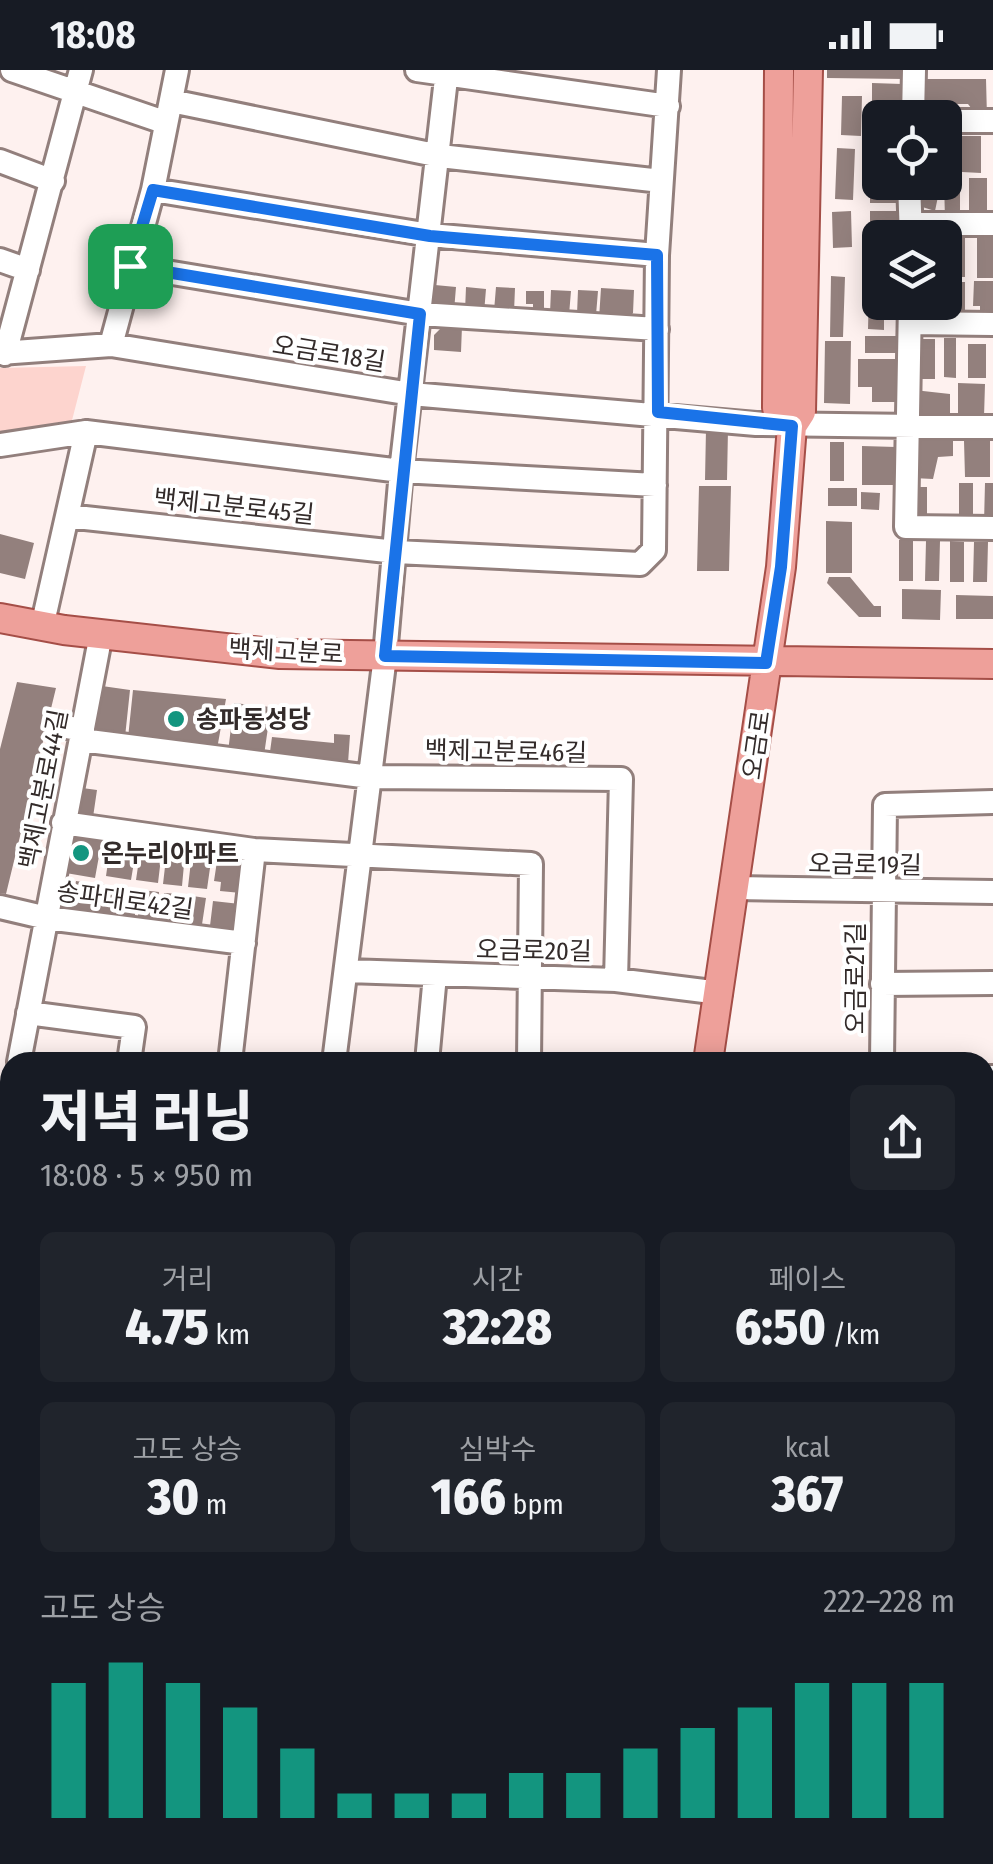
<!DOCTYPE html>
<html lang="ko">
<head>
<meta charset="utf-8">
<style>
	:root { --surface:#171b24; --page:#20242c; --text:#f1f3f6; --muted:#9ea1a6; --accent:#13957f }
	body { margin:0; font-family:"Fira Sans Condensed","Noto Sans KR",sans-serif; background:var(--page); color:var(--text); height:100vh; display:flex; flex-direction:column; font-size:38px; white-space:nowrap }
	* { box-sizing:border-box; margin:0 }
	p { font-size:32px; color:var(--muted) }
	.icon { flex:none; width:55px; height:55px; fill:none; stroke:currentColor; stroke-width:2; stroke-linecap:round; stroke-linejoin:round }
	.map { position:relative; flex:1; overflow:hidden }
	.details { position:absolute; left:0px; top:982px; width:995px; height:812px; display:flex; flex-direction:column; background:var(--surface); border-radius:30px 30px 0 0; box-shadow:0 5px 25px #0003 }
	.details>* { flex:none }
	.buttons { position:absolute; left:862px; top:30px; display:grid; gap:20px }
	.buttons a { display:grid; place-items:center; width:100px; height:100px; border-radius:15px; background:var(--surface); box-shadow:0 5px 25px #0003; font-size:50px }
	.pin { position:absolute; display:grid; place-items:center; width:85px; height:85px; color:#fff; margin:-42px; border-radius:20px; box-shadow:0 5px 15px #0006 }
	.round { display:grid; place-items:center; flex:none; width:105px; height:105px; border-radius:15px; background:var(--page) }
	.head { display:flex; align-items:center; justify-content:space-between; height:170px; padding:0 40px }
	h1 { font-size:55px; font-weight:800; line-height:75px }
	.metrics { display:grid; grid-template-columns:repeat(3,1fr); gap:15px; height:170px; padding:10px 40px }
	.metrics div { display:grid; align-content:center; border-radius:15px; background:var(--page); text-align:center }
	.metrics b { font-size:50px; font-weight:800 }
	.metrics small { font-size:28px; font-weight:400 }
	.metrics p { font-size:28px }
	.chart { height:280px; padding:20px 40px }
	.chart p { display:flex; justify-content:space-between }
	.chart svg { width:100%; height:180px; margin-top:10px; stroke:var(--accent); stroke-width:6 }
	.status { display:flex; justify-content:space-between; align-items:center; height:70px; padding:0 50px; background:var(--surface); direction:ltr }
	.status svg { height:28px; fill:currentColor }
	.map>svg:first-child { display:block }
</style>
</head>
<body>
<div class="status"><b>18:08</b><svg viewBox="0 0 49 12"><path d="M0 12V9h3v3zM5 12V6h3v6zM10 12V3h3v9zM15 12V0h3v12zM26 1h20v11H26zM47 4h2v5h-2z"/></svg></div>
<div class="map">
<svg width="993" height="1794" viewBox="0 0 993 1794">
	<rect width="100%" height="100%" fill="#fef1ef"/>
	<path fill="#fdd4ce" d="M86,296L69,362L0,372V298Z
		M0,1382L10,1383V1504L0,1502Z
		M611,1785H870V1794H611Z"/>
	<path fill="#93807d" d="M827,0H904V9L827,8Z
		M925,9H986L987,47H978L968,34H925Z
		M872,13L902,14V30L872,35Z
		M842,26H862L861,66L841,65Z
		M945,64H960L959,101H945Z
		M962,66H981V103L962,102Z
		M837,78L855,79L853,130L835,129Z
		M969,108H987V149H969Z
		M960,111V149H945L944,112Z
		M917,112H941L935,141L916,135Z
		M870,116H897V133H870Z
		M851,141L852,177L833,178L832,142Z
		M870,141H897V158H870Z
		M947,167H965V207H948Z
		M977,168H993V208H977Z
		M831,206L845,207L843,267H830Z
		M974,211H993V244L980,243V236H973Z
		M947,212H965V252H947Z
		M435,215L456,217L454,241L441,240L432,230Z
		M466,217L486,219L484,243L465,241Z
		M496,217L515,218L514,242L494,241Z
		M601,218L634,220L633,243L626,251L599,249Z
		M551,220L571,221L569,245L550,243Z
		M578,220L598,221L596,245L577,244Z
		M526,221H544V241H533V234H526Z
		M869,221H880V232H886V239L896,240L895,250H884V260L868,259Z
		M445,254L462,256L461,282L434,280V265Z
		M865,266H899V283H865Z
		M944,268H956V308L944,307Z
		M917,269H935V309H917Z
		M825,271H851L850,334L824,333Z
		M968,274H986V308H968Z
		M858,289H896L897,332H872V317H858Z
		M958,313L985,314L984,347H958Z
		M914,320L950,324V348H922L914,341Z
		M706,359H728L727,410H705Z
		M920,369H953V386L938,387L933,409L913,408L914,378Z
		M964,371H990V407H965Z
		M830,372H844V411H830Z
		M862,376L896,377L895,415H862Z
		M959,413H973V454L959,453Z
		M985,413H993V453H984Z
		M699,416H731L729,501H697Z
		M914,417H927V449H915Z
		M828,418H857V436H828Z
		M861,422L880,423L879,440L861,439Z
		M826,451L852,452V503H826Z
		M0,464L34,473L25,509L0,503Z
		M899,470H913V511H899Z
		M926,471H940L939,511H925Z
		M950,471L964,472V512H950Z
		M974,472H988L987,512H973Z
		M829,507H850L874,536H881V547H859L827,513Z
		M902,519L941,520L940,550L902,549Z
		M956,525L993,526V549H956Z
		M17,612L56,618L6,824L0,823V679Z
		M95,615L130,620L125,667L86,663Z
		M133,620L226,629L217,679L128,668Z
		M234,633L271,637L264,685L228,682Z
		M334,664L350,665L348,693L269,689L272,667L334,673Z
		M75,717L97,720L92,754L70,750Z
		M67,762L103,764L95,808L60,802Z
		M112,764L138,768L131,810L106,806Z
		M142,769L163,771L158,813L136,810Z
		M168,771L186,773L182,816L163,814Z
		M193,774L213,777L207,819L188,817Z
		M219,778L246,782L241,823L220,821L221,812L214,811Z
		M76,811L96,814L90,849L70,846Z
		M100,814L116,817L111,851L95,849Z
		M120,817L138,819L134,853L116,851Z
		M141,820L159,822L156,854H137Z
		M164,823L182,824L179,858L160,856Z
		M186,825L206,828L201,861L182,859Z
		M213,831L240,834L236,867L209,864Z
		M0,1320L10,1322V1361L0,1360Z
		M0,1578L10,1579V1607L0,1606Z"/>
	<g fill="none" stroke-linecap="round" stroke-linejoin="round">
		<defs>
			<path id="minor" d="M12,0L164,52
				M417,0L668,36
				M171,31L440,86L661,111
				M913,48L914,0
				M945,51H993
				M0,91L53,111
				M909,112L911,168
				M153,120L430,165L657,185
				M911,154H993
				M0,190L28,200
				M130,196L420,244L657,259
				M910,232L906,457L993,458
				M910,253L993,254
				M111,275L153,120L177,0
				M0,283L111,275L411,324L756,354L993,357
				M5,284L81,0
				M0,375L86,362L401,401L655,415
				M67,446L396,482L640,494L654,480L657,185L669,0
				M42,557L86,362
				M55,655L83,660
				M81,670L370,707L621,709L616,910
				M63,753L254,780L531,794L529,992
				M736,818L993,822
				M0,837L47,848L244,873
				M347,901L616,910L720,923
				M882,914L993,913
				M28,943L134,957L129,992
				M19,992L101,564
				M230,992L254,780
				M334,992L385,586L401,401L447,0
				M427,992L435,905
				M882,992L885,735L993,732
				M985,1007H993
				M0,1092L10,1040
				M985,1102H993
				M0,1183L10,1185
				M985,1223H993
				M0,1262L10,1264
				M985,1292L993,1289
				M985,1383H993
				M985,1477H993
				M985,1565H993
				M0,1666H10
				M985,1674H993
				M0,1704L10,1705
				M875,1785V1794
				M210,1794L211,1785
				M458,1794V1785"/>
			<path id="major" d="M779,0L777,338L792,356
				M0,548L64,560L280,584L993,594
				M708,992L781,497L792,356L801,342L808,0
				M577,1794V1785"/>
		</defs>
		<use href="#minor" stroke="#927f7c" stroke-width="28"/>
		<use href="#major" stroke="#a54e47" stroke-width="32"/>
		<use href="#minor" stroke="#fff" stroke-width="22"/>
		<use href="#major" stroke="#eea09a" stroke-width="28"/>
	</g>
	<g fill="none" stroke-linecap="round" stroke-linejoin="round">
		<defs>
			<path id="route" d="M153,120L430,166L657,185L658,342L792,356L781,497L766,593L385,586L420,244L130,196Z"/>
		</defs>
		<use href="#route" stroke="#fff" stroke-width="20"/>
		<use href="#route" stroke="#1a73e8" stroke-width="12"/>
	</g>
	<g fill="#13957f" stroke="#fff" stroke-width="4">
		<circle cx="176" cy="649" r="10"/>
		<circle cx="81" cy="783" r="10"/>
	</g>
	<g text-anchor="middle" stroke-width="8" stroke-linejoin="round" paint-order="stroke">
		<g font-size="25" fill="#332b2a" stroke="#fff">
			<text transform="translate(329 283) rotate(9)" y="9">오금로18길</text>
			<text transform="translate(234 436) rotate(6)" y="9">백제고분로45길</text>
			<text transform="translate(286 581) rotate(3)" y="9">백제고분로</text>
			<text transform="translate(756 675) rotate(-82)" y="9">오금로</text>
			<text transform="translate(506 681) rotate(1)" y="9">백제고분로46길</text>
			<text transform="translate(43 719) rotate(-79)" y="9">백제고분로44길</text>
			<text transform="translate(865 794) rotate(1)" y="9">오금로19길</text>
			<text transform="translate(125 830) rotate(8)" y="9">송파대로42길</text>
			<text transform="translate(534 880) rotate(1)" y="9">오금로20길</text>
			<text transform="translate(855 908) rotate(-90)" y="9">오금로21길</text>
		</g>
		<g font-size="25" font-weight="bold" fill="#332b2a" stroke="#fff" text-anchor="start">
			<text x="196" y="658">송파동성당</text>
			<text x="101" y="792">온누리아파트</text>
		</g>
	</g>
</svg>
<div class="buttons">
<a><svg class="icon" aria-label="locate" viewBox="0 0 24 24"><circle cx="12" cy="12" r="6"/><path d="M12 2v4M12 18v4M2 12h4M18 12h4"/></svg></a>
<a><svg class="icon" aria-label="layers" viewBox="0 0 24 24"><path d="M12 4l9 5-9 5-9-5zM3 14l9 5 9-5"/></svg></a>
</div>
<div class="pin" style="left:130px;top:196px;background:#1e9e55"><svg class="icon" aria-label="arrive" viewBox="0 0 24 24"><path d="M6 21V4h12l-3 4 3 4H6"/></svg></div>
<section class="details">
<div class="head"><div><h1>저녁 러닝</h1><p>18:08 · 5 × 950 m</p></div><a class="round"><svg class="icon" aria-label="share" viewBox="0 0 24 24"><path d="M12 15V3M7 8l5-5 5 5M5 13v7h14v-7"/></svg></a></div>
<div class="metrics">
<div><p>거리</p><b>4.75<small> km</small></b></div>
<div><p>시간</p><b>32:28</b></div>
<div><p>페이스</p><b>6:50<small> /km</small></b></div>
</div>
<div class="metrics">
<div><p>고도 상승</p><b>30<small> m</small></b></div>
<div><p>심박수</p><b>166<small> bpm</small></b></div>
<div><p>kcal</p><b>367</b></div>
</div>
<div class="chart"><p><span>고도 상승</span>222–228 m</p>
<svg viewBox="0 0 160 44" preserveAspectRatio="none"><path d="M5 44V11M15 44V6M25 44V11M35 44V17M45 44V27M55 44V38M65 44V38M75 44V38M85 44V33M95 44V33M105 44V27M115 44V22M125 44V17M135 44V11M145 44V11M155 44V11"/></svg>
</div>
</section>
</div>
</body>
</html>
